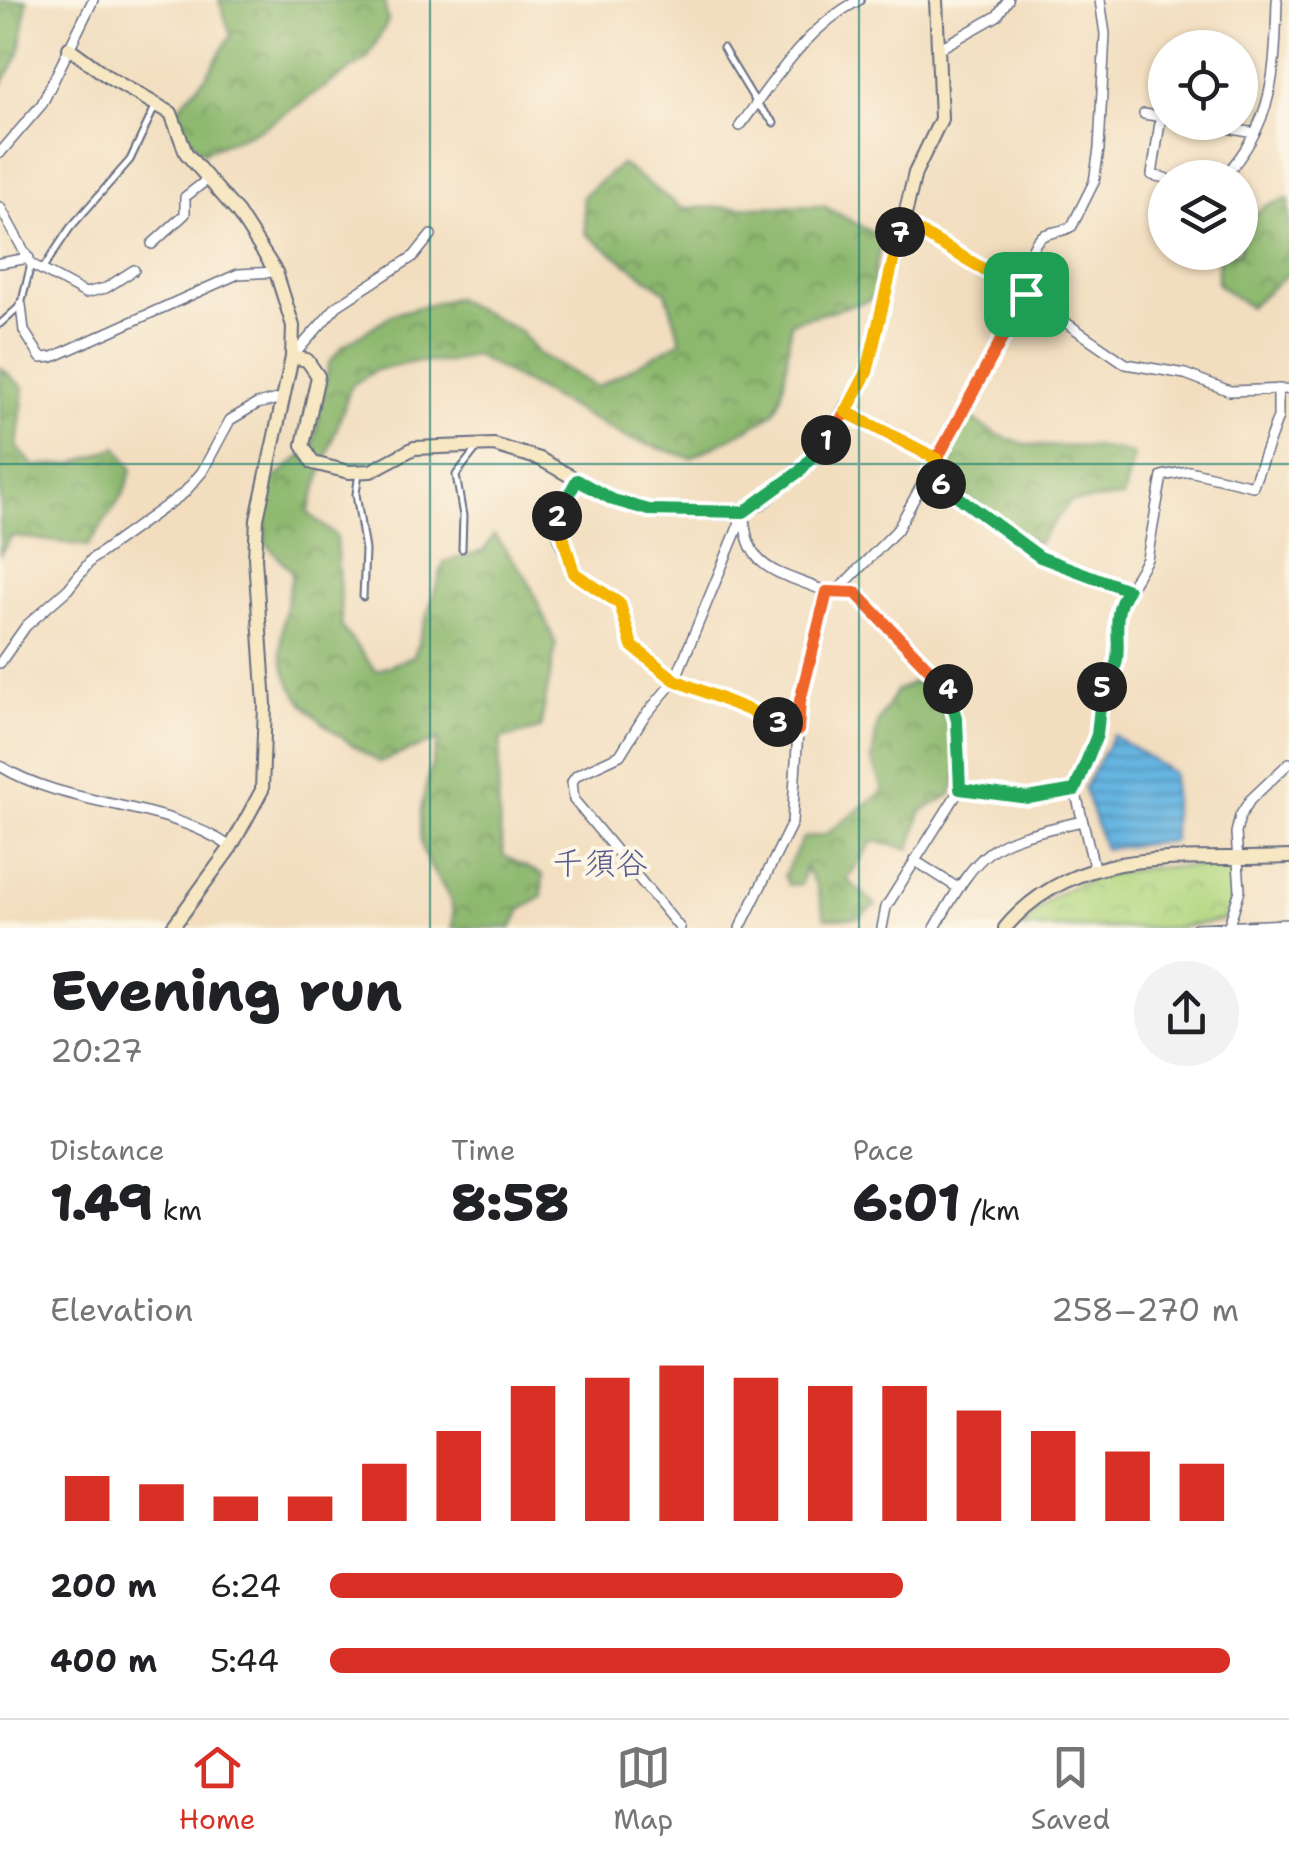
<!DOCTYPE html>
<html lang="en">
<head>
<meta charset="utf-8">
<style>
	:root { --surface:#fff; --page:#f2f2f2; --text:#202124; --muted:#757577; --line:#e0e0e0; --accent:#d93025 }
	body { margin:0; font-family:"Shantell Sans","Klee One",sans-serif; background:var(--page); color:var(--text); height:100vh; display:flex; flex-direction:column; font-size:38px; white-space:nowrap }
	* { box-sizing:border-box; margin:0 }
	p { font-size:32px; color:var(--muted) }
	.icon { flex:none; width:55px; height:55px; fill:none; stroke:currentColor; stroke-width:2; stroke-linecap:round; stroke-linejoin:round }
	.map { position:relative; height:928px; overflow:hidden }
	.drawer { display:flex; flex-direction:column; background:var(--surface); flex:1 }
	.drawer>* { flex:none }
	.tools { position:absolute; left:1148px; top:30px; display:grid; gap:20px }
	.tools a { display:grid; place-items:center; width:110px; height:110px; border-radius:50%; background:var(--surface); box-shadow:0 2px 8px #0004; font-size:50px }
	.pin { position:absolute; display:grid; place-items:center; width:85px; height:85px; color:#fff; margin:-42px; border-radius:20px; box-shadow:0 5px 15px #0006 }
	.km { position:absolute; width:50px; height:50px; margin:-25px; border-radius:50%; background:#222; color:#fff; font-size:28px; line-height:50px; text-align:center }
	.round { display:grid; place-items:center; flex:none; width:105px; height:105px; border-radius:52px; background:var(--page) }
	.headline { display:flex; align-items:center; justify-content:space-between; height:170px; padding:0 50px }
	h1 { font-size:55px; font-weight:800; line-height:75px }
	.stats { display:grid; grid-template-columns:repeat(3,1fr); gap:15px; height:170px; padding:10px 50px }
	.stats div { display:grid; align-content:center }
	.stats b { font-size:50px; font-weight:800 }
	.stats small { font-size:28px; font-weight:400 }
	.stats p { font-size:28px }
	.chart { height:280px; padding:20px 50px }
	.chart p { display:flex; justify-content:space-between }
	.chart svg { width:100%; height:180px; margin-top:10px; stroke:var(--accent); stroke-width:6 }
	ul { padding:0 50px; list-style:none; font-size:32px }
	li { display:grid; grid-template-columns:160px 120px 1fr; align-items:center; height:75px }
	li i { height:25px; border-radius:12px; background:var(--accent) }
	.tabs { display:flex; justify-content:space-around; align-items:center; height:140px; border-top:2px solid var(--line); background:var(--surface); font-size:28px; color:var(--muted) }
	.tabs a { display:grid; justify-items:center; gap:5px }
	.tabs .on { color:var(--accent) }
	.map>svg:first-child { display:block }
</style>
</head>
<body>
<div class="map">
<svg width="1289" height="928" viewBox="0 0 1289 928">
	<defs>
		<pattern id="forest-crowns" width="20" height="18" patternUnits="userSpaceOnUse" patternTransform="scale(2.5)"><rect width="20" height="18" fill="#8db86e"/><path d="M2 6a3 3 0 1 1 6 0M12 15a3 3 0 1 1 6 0" fill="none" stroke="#72965e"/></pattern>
		<pattern id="park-crowns" width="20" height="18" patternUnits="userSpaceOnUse" patternTransform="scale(2.5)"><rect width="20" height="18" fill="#b2d780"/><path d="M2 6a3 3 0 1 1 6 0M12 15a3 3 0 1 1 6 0" fill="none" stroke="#98b971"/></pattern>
		<pattern id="water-rules" width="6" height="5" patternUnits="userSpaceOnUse" patternTransform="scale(2.5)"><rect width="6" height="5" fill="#66b5e1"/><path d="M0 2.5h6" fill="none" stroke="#5394ba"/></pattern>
	</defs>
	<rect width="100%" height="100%" fill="#fcf5e5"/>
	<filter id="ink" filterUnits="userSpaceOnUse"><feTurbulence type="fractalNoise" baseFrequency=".01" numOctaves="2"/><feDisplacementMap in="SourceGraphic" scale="20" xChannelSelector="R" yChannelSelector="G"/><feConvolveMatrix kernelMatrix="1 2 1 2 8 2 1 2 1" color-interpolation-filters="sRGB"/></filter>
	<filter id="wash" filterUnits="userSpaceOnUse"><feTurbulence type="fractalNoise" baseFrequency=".0048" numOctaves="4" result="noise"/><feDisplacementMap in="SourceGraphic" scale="40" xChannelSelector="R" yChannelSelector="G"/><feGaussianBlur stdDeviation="2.25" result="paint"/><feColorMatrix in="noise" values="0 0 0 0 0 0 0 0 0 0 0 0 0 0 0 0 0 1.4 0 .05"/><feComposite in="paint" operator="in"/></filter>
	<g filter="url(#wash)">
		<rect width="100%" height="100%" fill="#f2debf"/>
		<path fill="url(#forest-crowns)" stroke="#547466" stroke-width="2.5" d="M0,0H27L20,53L0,87Z
			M219,0H384L388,21L367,59L263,128L203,152L188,138L178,108L207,75L231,35Z
			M621,164L682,208L824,206L882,238L874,275L879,294L867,301L791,322C787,348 787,383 777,407C770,422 709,447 691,458L627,438L474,355L450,362H414L376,370L351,386L308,513L336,536L342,628L376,671L414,656L444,562L484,551L494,535L527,578L556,645L540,729L501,739C498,779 496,816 504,856L543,875L542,897L521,910L512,928H452C458,894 436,884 425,856C411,821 430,774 439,739L379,762C341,738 289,707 282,657C278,632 289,597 292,572L265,542V487L313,446L329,363L342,347L393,314L454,298L520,331L537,353L597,387L681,341L666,292L586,234L583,196Z
			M1289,199V273L1249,307L1217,284L1219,253L1240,252V225L1265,206Z
			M0,367L24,388L17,447L34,466L73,464L117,447L132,469L124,493L88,546L12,536L0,554Z
			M971,418C1034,466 1069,434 1134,455L1123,497L1070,502L1037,544L970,502L934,468L952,433Z
			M919,680L947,718L961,771L950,795L921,812L910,849L873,841L847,880L876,905L858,918H825L816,884L805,868L801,884L788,885L784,875L803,838L826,834L884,791L872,760L878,722L896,691Z"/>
		<path fill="url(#park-crowns)" stroke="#66836f" stroke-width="2.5" d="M1235,866L1233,902L1223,920L1175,928H1022C1070,860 1160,868 1235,866Z"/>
		<path fill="url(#water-rules)" stroke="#4072a0" stroke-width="2.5" d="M1113,735L1173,773V841L1104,849L1084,788Z"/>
	</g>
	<g filter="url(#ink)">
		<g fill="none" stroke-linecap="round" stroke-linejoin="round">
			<defs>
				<path id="lane" d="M723,48L757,104L774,123
					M42,270L70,228L130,160L156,105
					M0,324L21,305L31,264
					M359,472L356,494L365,550L363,597
					M462,549L463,516L456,475L476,449
					M837,592L855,593L943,680"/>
				<path id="street" d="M937,50L997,16L1008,0
					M1144,114L1162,117
					M1161,116L1152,175L1165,178
					M1196,122L1254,133
					M740,126C775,79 806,28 859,0
					M0,153L42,104L93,0
					M1223,178C1275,121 1275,72 1277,0
					M0,207L31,264L85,293L106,288L134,270
					M903,222L988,269L1126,364L1185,374L1230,391L1289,389
					M152,244L185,214V197L208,179
					M0,263L29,258
					M21,305L24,331L41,358L53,357L238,274L276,272
					M292,357L337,306L414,256L431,235
					M846,412L937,459
					M928,475L1040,557L1128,590
					M577,480L557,511C553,559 585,582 620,605L632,646L675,680L798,730
					M744,511C745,573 779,571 827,592H836L897,530L1026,294C1024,280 1028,247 1041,237C1049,231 1062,233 1072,226L1094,182L1099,149L1105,34L1100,0
					M0,663L26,626L68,589L92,559L184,493L202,472L230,420L257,404L282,398
					M943,680L957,721L960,789
					M0,766C71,809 162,800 231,847
					M914,860L958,888
					M1094,867L1075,790L1097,735V700L1118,665L1116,611L1147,559L1162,476L1189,471L1253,486L1278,417V389
					M680,928L574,800L572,782L577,775L620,755L643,718L675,680L743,515
					M740,928L792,823L800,701L827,592
					M882,928L886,907L960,789L1028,798L1075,790
					M935,928C984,842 988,843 1082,821
					M1196,928L1289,924
					M1228,928L1240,890L1236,833L1240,816L1250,800L1289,763"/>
				<path id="secondary" d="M69,48L111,79L171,113L186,153L238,213L276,272L293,326L292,357L257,519L255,558L265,705L262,790L231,847L172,928
					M292,357L307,360L318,376L303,445L313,463L349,472L371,471L414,448L494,445L540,459L613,500L649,510L726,513L744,511L759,504L799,471L828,438L867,373L915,173L941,119L936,0
					M1005,928C1078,841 1186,862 1289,857"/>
			</defs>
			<use href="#lane" stroke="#666c80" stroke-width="9"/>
			<use href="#street" stroke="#666c80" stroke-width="12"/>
			<use href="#secondary" stroke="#666c80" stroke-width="16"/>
			<use href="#lane" stroke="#fff" stroke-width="5"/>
			<use href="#street" stroke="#fff" stroke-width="9"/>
			<use href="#secondary" stroke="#f7e8c3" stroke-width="12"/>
		</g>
	</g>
	<g fill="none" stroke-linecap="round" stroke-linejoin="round" filter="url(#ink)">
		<defs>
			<path id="split-1" d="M826,440L846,412L937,459L1026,294"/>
			<path id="split-2" d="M557,516L577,480L613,500L649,510L744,512L800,471L826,440"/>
			<path id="split-3" d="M557,516L574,573L620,604L632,646L675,680L778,722"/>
			<path id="split-4" d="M778,722L798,730L800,701L827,592L856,593L948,689"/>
			<path id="split-5" d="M948,689L957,721L960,789L1028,798L1075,790L1097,735L1102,687"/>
			<path id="split-6" d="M941,484L1040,557L1128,590C1103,624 1134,657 1102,687"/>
			<path id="split-7" d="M900,232L867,372L846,412L937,459L928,475L941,484"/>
			<path id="split-8" d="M900,232L903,222L1026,294"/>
		</defs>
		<use href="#split-1" stroke="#fff" stroke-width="20"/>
		<use href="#split-2" stroke="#fff" stroke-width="20"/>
		<use href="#split-3" stroke="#fff" stroke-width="20"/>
		<use href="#split-4" stroke="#fff" stroke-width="20"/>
		<use href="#split-5" stroke="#fff" stroke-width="20"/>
		<use href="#split-6" stroke="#fff" stroke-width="20"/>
		<use href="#split-7" stroke="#fff" stroke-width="20"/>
		<use href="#split-8" stroke="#fff" stroke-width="20"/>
		<use href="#split-1" stroke="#f0652b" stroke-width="12"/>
		<use href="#split-2" stroke="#22a559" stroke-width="12"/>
		<use href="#split-3" stroke="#f5b400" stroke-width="12"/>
		<use href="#split-4" stroke="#f0652b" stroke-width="12"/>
		<use href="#split-5" stroke="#22a559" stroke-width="12"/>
		<use href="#split-6" stroke="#22a559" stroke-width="12"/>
		<use href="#split-7" stroke="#f5b400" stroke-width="12"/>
		<use href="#split-8" stroke="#f5b400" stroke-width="12"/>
	</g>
	<path fill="none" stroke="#0f766e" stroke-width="2.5" stroke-opacity="0.55" d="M430,0V928M859,0V928M0,464H1289"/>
	<g text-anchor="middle" stroke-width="8" stroke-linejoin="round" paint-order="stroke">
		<g font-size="32" fill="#555a8d" stroke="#fcf5e5">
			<text x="600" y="874">千須谷</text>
		</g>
	</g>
</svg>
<div class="tools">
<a><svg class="icon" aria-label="locate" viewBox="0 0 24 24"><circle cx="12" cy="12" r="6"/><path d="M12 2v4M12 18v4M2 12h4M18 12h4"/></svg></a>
<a><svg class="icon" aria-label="layers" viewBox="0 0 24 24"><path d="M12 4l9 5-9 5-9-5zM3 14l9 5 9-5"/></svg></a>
</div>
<div class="pin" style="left:1026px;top:294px;background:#1e9e55"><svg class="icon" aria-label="arrive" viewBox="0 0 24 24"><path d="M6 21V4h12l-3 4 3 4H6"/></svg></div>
<b class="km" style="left:826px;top:440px">1</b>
<b class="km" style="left:557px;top:516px">2</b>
<b class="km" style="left:778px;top:722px">3</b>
<b class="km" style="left:948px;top:689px">4</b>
<b class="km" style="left:1102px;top:687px">5</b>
<b class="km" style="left:941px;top:484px">6</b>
<b class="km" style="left:900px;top:232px">7</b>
</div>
<section class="drawer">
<div class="headline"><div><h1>Evening run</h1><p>20:27</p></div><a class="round"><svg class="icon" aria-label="share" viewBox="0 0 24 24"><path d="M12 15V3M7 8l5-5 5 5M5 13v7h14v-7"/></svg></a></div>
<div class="stats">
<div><p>Distance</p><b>1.49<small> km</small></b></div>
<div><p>Time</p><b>8:58</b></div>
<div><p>Pace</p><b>6:01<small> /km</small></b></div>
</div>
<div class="chart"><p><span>Elevation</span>258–270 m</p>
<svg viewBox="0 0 160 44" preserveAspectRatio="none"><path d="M5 44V33M15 44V35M25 44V38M35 44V38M45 44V30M55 44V22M65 44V11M75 44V9M85 44V6M95 44V9M105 44V11M115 44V11M125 44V17M135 44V22M145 44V27M155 44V30"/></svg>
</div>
<ul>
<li><b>200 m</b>6:24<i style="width:63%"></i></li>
<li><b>400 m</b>5:44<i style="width:99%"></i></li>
</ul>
</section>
<nav class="tabs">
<a class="on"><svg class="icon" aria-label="home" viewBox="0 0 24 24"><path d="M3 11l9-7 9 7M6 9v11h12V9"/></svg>Home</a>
<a><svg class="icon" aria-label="map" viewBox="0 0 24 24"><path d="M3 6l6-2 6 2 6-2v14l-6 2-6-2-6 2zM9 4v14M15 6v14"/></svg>Map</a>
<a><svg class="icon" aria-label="saved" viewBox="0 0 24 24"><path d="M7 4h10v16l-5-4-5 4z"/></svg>Saved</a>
</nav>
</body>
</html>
